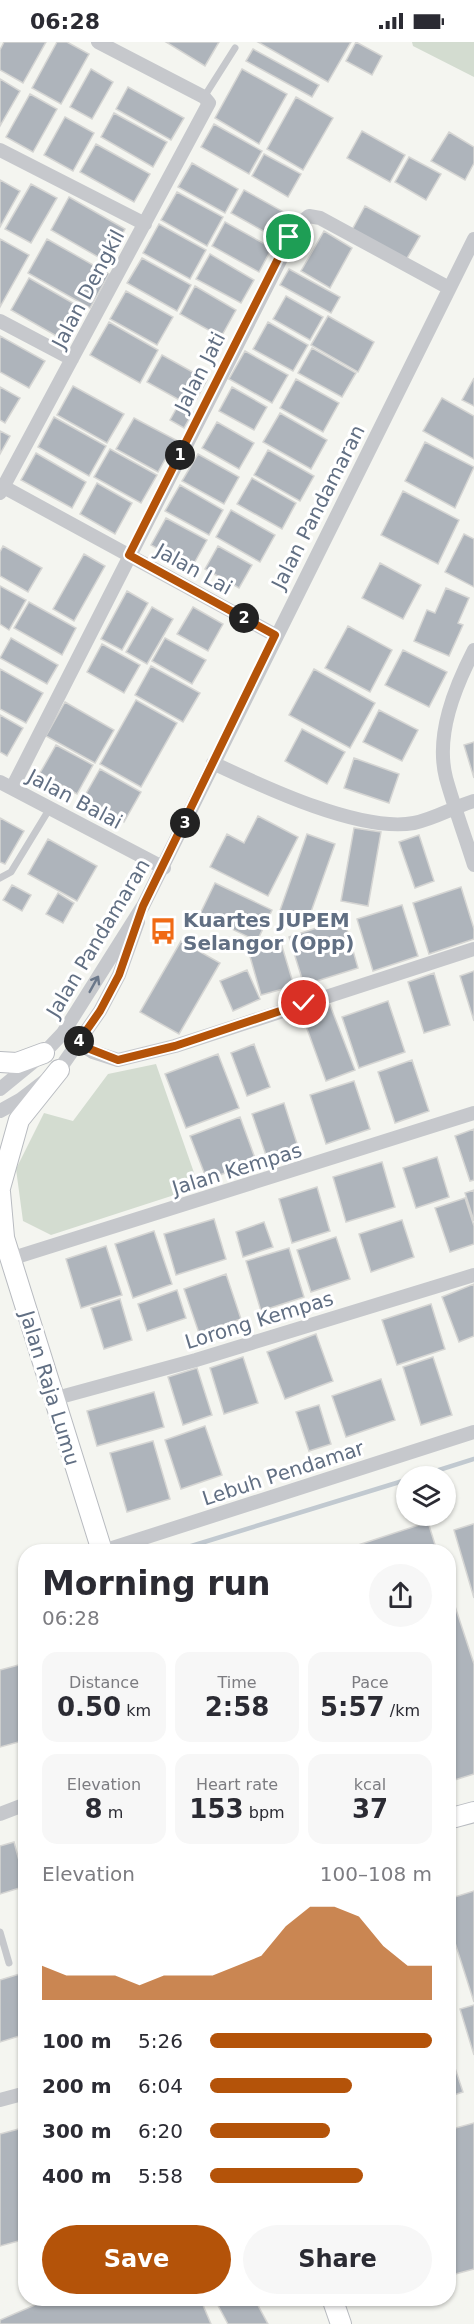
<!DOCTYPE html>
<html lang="en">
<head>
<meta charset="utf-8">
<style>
	:root { --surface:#fff; --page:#f7f7f7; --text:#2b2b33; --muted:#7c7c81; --accent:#b45309 }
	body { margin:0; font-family:"DejaVu Sans",sans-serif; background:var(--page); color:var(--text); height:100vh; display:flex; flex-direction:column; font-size:22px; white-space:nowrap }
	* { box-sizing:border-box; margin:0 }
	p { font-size:20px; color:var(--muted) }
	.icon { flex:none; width:33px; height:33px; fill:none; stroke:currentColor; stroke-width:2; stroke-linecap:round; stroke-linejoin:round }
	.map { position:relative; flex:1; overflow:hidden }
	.details { position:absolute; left:18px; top:1502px; width:438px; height:762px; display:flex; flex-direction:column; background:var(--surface); border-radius:24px; box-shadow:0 2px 4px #0004 }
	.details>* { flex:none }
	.buttons { position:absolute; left:396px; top:1424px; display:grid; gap:12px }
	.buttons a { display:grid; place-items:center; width:60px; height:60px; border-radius:50%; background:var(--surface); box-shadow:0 2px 4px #0004; font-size:30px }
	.pin { position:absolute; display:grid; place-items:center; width:51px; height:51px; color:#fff; margin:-26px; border:3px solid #fff; border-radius:50%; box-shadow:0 2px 6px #0007 }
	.km { position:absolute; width:30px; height:30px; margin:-15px; border-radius:50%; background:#222; color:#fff; font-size:16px; line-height:30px; text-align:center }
	.round { display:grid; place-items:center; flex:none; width:63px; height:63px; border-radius:32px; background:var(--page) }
	.headline { display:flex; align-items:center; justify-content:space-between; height:102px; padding:0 24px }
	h1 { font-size:33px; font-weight:700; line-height:45px }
	.stats { display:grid; grid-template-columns:repeat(3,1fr); gap:9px; height:102px; padding:6px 24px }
	.stats div { display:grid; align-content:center; border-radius:15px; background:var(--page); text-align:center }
	.stats b { font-size:26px; font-weight:700 }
	.stats small { font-size:16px; font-weight:400 }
	.stats p { font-size:16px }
	.chart { height:168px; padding:12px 24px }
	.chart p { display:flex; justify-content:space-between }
	.chart svg { width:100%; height:108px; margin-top:6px; fill:var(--accent); opacity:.7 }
	.action { display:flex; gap:12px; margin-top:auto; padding:12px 24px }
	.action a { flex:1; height:69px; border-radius:36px; background:var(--accent); color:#fff; font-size:24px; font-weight:700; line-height:69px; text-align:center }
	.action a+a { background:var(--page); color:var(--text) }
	ul { padding:0 24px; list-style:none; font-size:20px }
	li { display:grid; grid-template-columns:96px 72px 1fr; align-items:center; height:45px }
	li i { height:15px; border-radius:8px; background:var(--accent) }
	.status { display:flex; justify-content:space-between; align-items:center; height:42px; padding:0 30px; background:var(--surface); direction:ltr }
	.status svg { height:16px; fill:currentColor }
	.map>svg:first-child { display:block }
</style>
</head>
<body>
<div class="status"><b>06:28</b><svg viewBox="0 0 49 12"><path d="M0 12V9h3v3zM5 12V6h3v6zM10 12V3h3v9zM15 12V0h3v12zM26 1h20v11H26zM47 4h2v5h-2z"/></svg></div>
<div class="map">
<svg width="474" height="2282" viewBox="0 0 474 2282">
	<rect width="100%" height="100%" fill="#f4f5f0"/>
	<path fill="#d3dcd0" d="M412,0H474V35L413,4Z
		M156,1022L199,1145L51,1193L23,1179L16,1127L44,1071L73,1079L108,1032Z"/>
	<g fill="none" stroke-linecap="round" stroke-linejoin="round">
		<path stroke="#c1c9d0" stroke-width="4.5" d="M420,1434L474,1417
			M175,1509L406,1438"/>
	</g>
	<path fill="#aeb4bb" stroke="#d5d5d3" stroke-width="1.5" d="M4,0H46L23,41L0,28V8Z
		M57,0H67L89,12L61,62L32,46Z
		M166,0H219L205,24Z
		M258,0H351L328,40Z
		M356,0L382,14L372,33L346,19Z
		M253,7L319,43L312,55L246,19Z
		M91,27L113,40L92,77L70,65Z
		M242,27L287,52L259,102L215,76Z
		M0,37L20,49L0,84Z
		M128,45L184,76L171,98L116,67Z
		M30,52L57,67L33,110L6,95Z
		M296,55L333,76L303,128L267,107Z
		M114,71L167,100L153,125L101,95Z
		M65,75L94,91L73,129L44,113Z
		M214,82L262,109L249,132L201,105Z
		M362,89L405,113L390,140L347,116Z
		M449,90L474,105V121L465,138L431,119Z
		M96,102L150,132L134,160L80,130Z
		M264,112L301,132L288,155L252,134Z
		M409,115L441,132L426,158L395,140Z
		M192,121L238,147L225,171L178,145Z
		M0,138L20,149L0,185Z
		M31,142L57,156L31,201L5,187Z
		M244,148L289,173L276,196L231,171Z
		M177,150L223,175L207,204L161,178Z
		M69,155L125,187L107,220L51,188Z
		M365,164L420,194L406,218L352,188Z
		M225,180L272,206L259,230L212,204Z
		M159,182L206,208L190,237L143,211Z
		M324,189L352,206L330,246L301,229Z
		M0,197L29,213L0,265Z
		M47,197L109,232L90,266L28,231Z
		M210,212L254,238L241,261L196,237Z
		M142,216L191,243L177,269L127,241Z
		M289,227L340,255L331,271L280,243Z
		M29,236L85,268L67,300L11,268Z
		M195,244L236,268L221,295L180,272Z
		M126,249L173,275L157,303L110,277Z
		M286,254L323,275L310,298L273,277Z
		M328,274L374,300L358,330L311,303Z
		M109,280L158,308L140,341L90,313Z
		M268,280L308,303L293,329L253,307Z
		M0,294L45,319L29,346L0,330Z
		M312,306L356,331L342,355L298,331Z
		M245,309L288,333L272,361L229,337Z
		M162,313L207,338L192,365L147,340Z
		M474,336V364L462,358Z
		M296,337L339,361L323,390L280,366Z
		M73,344L124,372L107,401L57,373Z
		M0,345L20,356L5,381L0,378Z
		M232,345L267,365L254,388L219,369Z
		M442,356L474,374V417L423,389Z
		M179,362L193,370L184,386L170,378Z
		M280,371L327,398L311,427L263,400Z
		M54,375L106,404L89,434L38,405Z
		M134,376L176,398L158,430L116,407Z
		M217,380L254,401L239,427L202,406Z
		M0,389L10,394L0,412Z
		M425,400L474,425L455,466L405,439Z
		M110,407L157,433L141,461L94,435Z
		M268,408L314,434L300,459L254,433Z
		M36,411L86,440L72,466L21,438Z
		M198,412L239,435L224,462L182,439Z
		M252,436L296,461L282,487L237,462Z
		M97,441L132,461L115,492L80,472Z
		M180,443L223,468L209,493L165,469Z
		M403,449L459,478L438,522L381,493Z
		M231,468L275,493L260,520L216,495Z
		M166,476L207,498L192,525L151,503Z
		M464,492L474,497V545L445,530Z
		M3,504L42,526L28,550L0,534V510Z
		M218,504L252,523L239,546L205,527Z
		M84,512L105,524L74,579L53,567Z
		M380,521L421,543L403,577L362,556Z
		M0,544L26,558L9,588L0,582Z
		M446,546L469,556L458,581L463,583L449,614L414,599L427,568L435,571Z
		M127,549L148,561L122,608L101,597Z
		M29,560L76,586L62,613L14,586Z
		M152,565L173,577L147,622L126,610Z
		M193,565L223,582L208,609L177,592Z
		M348,584L392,608L370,650L325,626Z
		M11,596L58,623L47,642L0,616Z
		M165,596L206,618L192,642L152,619Z
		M102,602L140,623L124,651L87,630Z
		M403,608L447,630L429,665L385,643Z
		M151,624L200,651L183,680L135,653Z
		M0,627L43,651L26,681L0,667Z
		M314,627L375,661L350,706L289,673Z
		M136,658L177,681L141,745L100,722Z
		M65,660L114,688L95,721L46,694Z
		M379,668L418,688L402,719L363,700Z
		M0,673L23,686L7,714L0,710Z
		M302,687L345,710L327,742L285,719Z
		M474,700V736L464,703Z
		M56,703L93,723L77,752L40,731Z
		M354,716L399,732L389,761L344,746Z
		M100,727L141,750L124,780L83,757Z
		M258,774L298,795L268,854L210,825L227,792L244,801Z
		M0,776L24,789L5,822L0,820Z
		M354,786L381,790L368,864L341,859Z
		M307,792L335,802L306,884L278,874Z
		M419,793L434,839L415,846L399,800Z
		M48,797L97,824L77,859L28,832Z
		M215,841L272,868L257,899L200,872Z
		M12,843L31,853L22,869L3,858Z
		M461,845L474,887V897L429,912L413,861Z
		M58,851L74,861L63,881L46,872Z
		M402,863L418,914L373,929L357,877Z
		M344,877L358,926L304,943L289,895Z
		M181,899L220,921L179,992L140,970Z
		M281,901L294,944L261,953L249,911Z
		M247,928L260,957L233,969L220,939Z
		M474,929V979L460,934Z
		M434,931L450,983L424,991L408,940Z
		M388,959L405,1010L359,1026L342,975Z
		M330,963L355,1028L326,1039L302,973Z
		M254,1002L270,1045L247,1054L231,1011Z
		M218,1012L239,1066L186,1086L165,1032Z
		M412,1018L429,1069L395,1081L378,1030Z
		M354,1039L370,1087L326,1102L310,1053Z
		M284,1061L300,1111L269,1122L252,1072Z
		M240,1075L256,1119L207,1138L190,1094Z
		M474,1087V1138L470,1139L455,1094Z
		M437,1115L449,1155L416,1166L403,1126Z
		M382,1120L395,1165L346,1180L333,1135Z
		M317,1145L330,1189L292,1201L279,1157Z
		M474,1148V1179L465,1151Z
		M465,1156L474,1184V1202L450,1210L435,1166Z
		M214,1177L226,1217L176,1233L164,1192Z
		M402,1178L414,1215L371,1230L359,1192Z
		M264,1180L273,1205L243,1215L236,1190Z
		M154,1189L172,1242L133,1256L115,1202Z
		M336,1195L350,1237L311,1250L297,1208Z
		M106,1204L122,1253L81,1266L66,1217Z
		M289,1206L304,1255L261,1269L246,1219Z
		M226,1232L241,1277L199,1291L184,1247Z
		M474,1242V1294L459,1300L442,1255Z
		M177,1248L186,1276L147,1289L138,1262Z
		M120,1257L132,1298L104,1307L91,1266Z
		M431,1262L445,1307L397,1323L382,1278Z
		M316,1292L333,1339L285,1357L267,1310Z
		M243,1315L258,1361L224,1372L210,1326Z
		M433,1315L452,1373L421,1383L403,1325Z
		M197,1326L212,1373L183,1383L168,1335Z
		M381,1337L395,1378L346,1395L332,1354Z
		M154,1350L164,1385L97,1404L87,1369Z
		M319,1363L331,1402L309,1409L296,1370Z
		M205,1384L222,1433L181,1447L165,1398Z
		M153,1399L170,1457L127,1470L110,1411Z
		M428,1480L437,1509H350L349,1506Z
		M473,1482H474V1556L454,1488Z
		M448,1543L474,1622V1732L448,1740Z
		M26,1621V1698L0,1705V1628Z
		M14,1800L26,1844L0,1852V1804Z
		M474,1849V1960L448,1879V1857Z
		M26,1930V1992L0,2000V1938Z
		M474,1963V2013L460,1967Z
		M448,2005L463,2050L448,2055Z
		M474,2081V2227L448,2234V2088Z
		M26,2085V2197L0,2204V2092Z
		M51,2256H200L211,2282H0V2278Z
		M214,2256H254L268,2282H228Z"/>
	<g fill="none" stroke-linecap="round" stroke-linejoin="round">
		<defs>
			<path id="secondary" d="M0,1020L17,1021L44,1011
				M0,1146L19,1078L59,1028
				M0,1150L4,1195
				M0,1183L102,1509
				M448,1777L474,1770
				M332,2256L341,2282"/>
		</defs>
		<use href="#secondary" stroke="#b8bbc0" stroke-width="22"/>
		<path stroke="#c6c8cc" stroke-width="7" d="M204,55L235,6
			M0,836L11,830L50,766
			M0,1890L9,1921"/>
		<path stroke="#c6c8cc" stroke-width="14" d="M0,108L145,182
			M0,279L72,317
			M0,443L275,593
			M0,451L209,61L204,55L98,0
			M474,608C455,645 435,693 446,736C454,765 465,794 474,823
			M213,721C262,744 360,791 414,781C434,777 454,765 474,759
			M0,740L164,826
			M12,746L298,183L309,174L320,176L449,246
			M63,991L93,1010L118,1018L175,1004L474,907
			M0,1047L44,1011L63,991L143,864L474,197
			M0,1069L20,1058L59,1028L100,969L119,933L138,880
			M10,1217L474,1071
			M53,1357L196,1318L474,1233
			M103,1509L474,1390
			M0,1772L26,1762
			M0,2058L26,2051"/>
		<use href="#secondary" stroke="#fff" stroke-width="20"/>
	</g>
	<defs><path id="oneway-shaft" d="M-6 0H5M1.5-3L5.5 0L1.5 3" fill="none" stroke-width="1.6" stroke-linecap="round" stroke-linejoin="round" transform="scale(1.5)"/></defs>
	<use stroke="#6b788a" href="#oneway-shaft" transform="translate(94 942) rotate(-61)"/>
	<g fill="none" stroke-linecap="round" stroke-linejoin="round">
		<defs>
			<path id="route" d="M289,195L129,513L275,593L143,864L119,933L100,969L77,1002L118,1018L175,1004L304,961"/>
		</defs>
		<use href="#route" stroke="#fff" stroke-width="12"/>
		<use href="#route" stroke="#b45309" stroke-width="8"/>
	</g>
	<defs>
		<symbol id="bus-bare" viewBox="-9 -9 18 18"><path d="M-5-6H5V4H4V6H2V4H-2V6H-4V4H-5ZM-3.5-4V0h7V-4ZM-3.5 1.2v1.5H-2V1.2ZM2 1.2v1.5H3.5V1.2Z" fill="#f06a15" stroke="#fff" stroke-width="2.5" paint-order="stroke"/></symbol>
	</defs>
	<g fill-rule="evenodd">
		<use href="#bus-bare" x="144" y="870" width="38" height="38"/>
	</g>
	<g text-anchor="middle" stroke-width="6" stroke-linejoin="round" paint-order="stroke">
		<g font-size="20" fill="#616f83" stroke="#fff">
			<text transform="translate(88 247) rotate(-62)" y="7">Jalan Dengkil</text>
			<text transform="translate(200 330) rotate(-63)" y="7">Jalan Jati</text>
			<text transform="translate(318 465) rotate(-63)" y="7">Jalan Pandamaran</text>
			<text transform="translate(194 527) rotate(29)" y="7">Jalan Lai</text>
			<text transform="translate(75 757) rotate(28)" y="7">Jalan Balai</text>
			<text transform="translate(98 896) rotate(-59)" y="7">Jalan Pandamaran</text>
			<text transform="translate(237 1127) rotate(-17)" y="7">Jalan Kempas</text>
			<text transform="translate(259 1278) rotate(-17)" y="7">Lorong Kempas</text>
			<text transform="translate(50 1346) rotate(73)" y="7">Jalan Raja Lumu</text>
			<text transform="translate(283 1431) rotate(-18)" y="7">Lebuh Pendamar</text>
		</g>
		<g font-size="20" font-weight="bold" fill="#616f83" stroke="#fff" text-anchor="start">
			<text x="183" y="885">Kuartes JUPEM<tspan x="183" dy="23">Selangor (Opp)</tspan></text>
		</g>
	</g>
</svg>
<div class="buttons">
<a><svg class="icon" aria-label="layers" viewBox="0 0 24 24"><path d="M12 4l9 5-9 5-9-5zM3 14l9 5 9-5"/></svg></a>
</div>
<div class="pin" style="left:289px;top:195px;background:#1e9e55"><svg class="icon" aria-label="arrive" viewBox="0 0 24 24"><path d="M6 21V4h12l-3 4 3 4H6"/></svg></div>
<div class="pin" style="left:304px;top:961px;background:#d93025"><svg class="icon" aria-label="check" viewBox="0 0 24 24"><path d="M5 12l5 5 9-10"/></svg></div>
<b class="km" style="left:180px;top:413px">1</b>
<b class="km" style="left:244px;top:576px">2</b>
<b class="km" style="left:185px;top:781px">3</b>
<b class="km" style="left:79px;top:999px">4</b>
<section class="details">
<div class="headline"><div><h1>Morning run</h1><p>06:28</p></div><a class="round"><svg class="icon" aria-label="share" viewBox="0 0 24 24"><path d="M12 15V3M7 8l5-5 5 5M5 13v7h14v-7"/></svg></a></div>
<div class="stats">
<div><p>Distance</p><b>0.50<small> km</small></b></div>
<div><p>Time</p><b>2:58</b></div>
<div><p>Pace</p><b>5:57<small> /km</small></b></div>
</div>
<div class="stats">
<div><p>Elevation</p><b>8<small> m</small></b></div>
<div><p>Heart rate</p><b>153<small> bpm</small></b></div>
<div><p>kcal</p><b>37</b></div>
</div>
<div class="chart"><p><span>Elevation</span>100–108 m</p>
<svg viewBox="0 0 160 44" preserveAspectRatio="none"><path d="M0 44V30L10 34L20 34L30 34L40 38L50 34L60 34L70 34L80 30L90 26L100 14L110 6L120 6L130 10L140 22L150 30L160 30V44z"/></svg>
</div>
<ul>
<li><b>100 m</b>5:26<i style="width:100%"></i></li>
<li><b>200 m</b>6:04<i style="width:64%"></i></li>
<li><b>300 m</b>6:20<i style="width:54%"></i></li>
<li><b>400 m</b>5:58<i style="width:69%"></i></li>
</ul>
<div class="action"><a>Save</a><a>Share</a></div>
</section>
</div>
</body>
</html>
